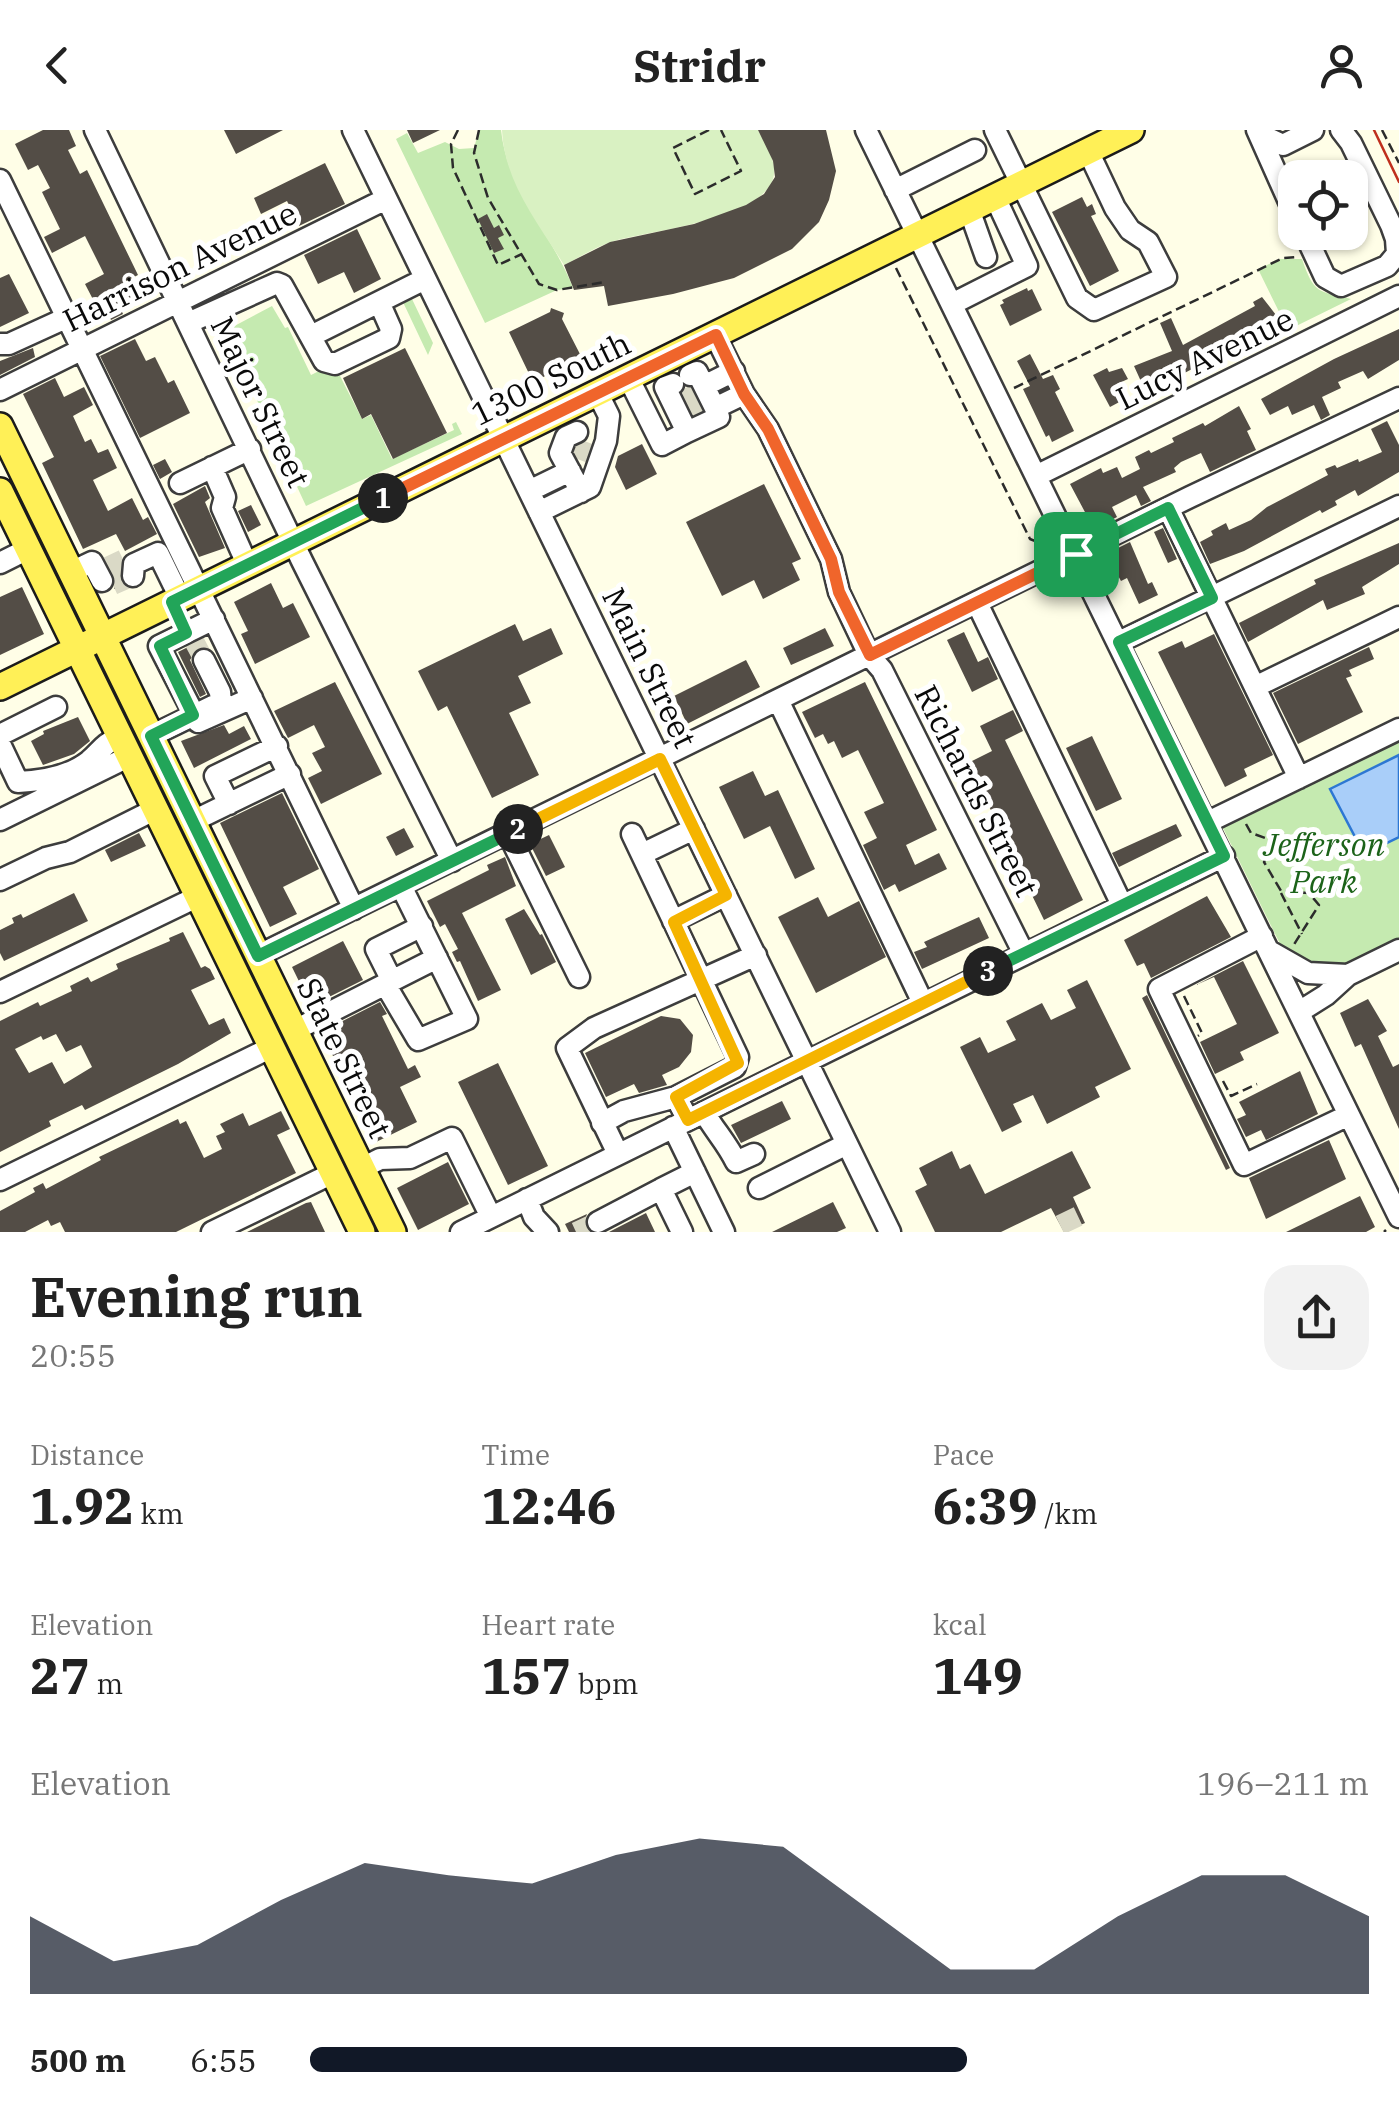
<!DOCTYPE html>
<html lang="en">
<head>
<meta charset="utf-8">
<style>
	:root { --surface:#fff; --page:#f2f2f2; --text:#222; --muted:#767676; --accent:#111827 }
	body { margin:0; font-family:"IBM Plex Serif",serif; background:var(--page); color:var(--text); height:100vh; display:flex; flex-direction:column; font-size:38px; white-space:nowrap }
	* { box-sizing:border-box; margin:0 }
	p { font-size:32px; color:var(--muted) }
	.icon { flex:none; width:55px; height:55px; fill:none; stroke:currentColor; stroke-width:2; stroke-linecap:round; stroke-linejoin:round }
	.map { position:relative; height:1102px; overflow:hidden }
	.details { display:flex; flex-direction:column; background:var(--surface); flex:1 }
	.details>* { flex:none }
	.controls { position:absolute; left:1278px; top:30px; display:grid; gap:20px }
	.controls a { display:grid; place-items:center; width:90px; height:90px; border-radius:20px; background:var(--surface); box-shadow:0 2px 8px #0004; font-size:50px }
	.pin { position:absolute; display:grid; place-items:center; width:85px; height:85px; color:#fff; margin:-42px; border-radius:20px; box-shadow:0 5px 15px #0006 }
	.km { position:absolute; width:50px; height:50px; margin:-25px; border-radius:50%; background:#222; color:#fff; font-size:28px; line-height:50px; text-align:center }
	.round { display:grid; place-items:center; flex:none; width:105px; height:105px; border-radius:30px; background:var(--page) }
	.headline { display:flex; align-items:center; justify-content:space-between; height:170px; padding:0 30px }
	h1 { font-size:55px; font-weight:700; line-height:75px }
	.stats { display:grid; grid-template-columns:repeat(3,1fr); gap:15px; height:170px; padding:10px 30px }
	.stats div { display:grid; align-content:center }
	.stats b { font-size:50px; font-weight:700 }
	.stats small { font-size:28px; font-weight:400 }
	.stats p { font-size:28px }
	.chart { height:280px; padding:20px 30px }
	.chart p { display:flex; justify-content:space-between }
	.chart svg { width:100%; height:180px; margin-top:10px; fill:var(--accent); opacity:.7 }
	ul { padding:0 30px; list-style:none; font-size:32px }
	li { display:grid; grid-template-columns:160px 120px 1fr; align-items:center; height:75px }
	li i { height:25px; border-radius:12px; background:var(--accent) }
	header { display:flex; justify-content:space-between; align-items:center; height:130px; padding:0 30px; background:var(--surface); font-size:45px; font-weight:700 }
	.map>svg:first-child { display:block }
</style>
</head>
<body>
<header><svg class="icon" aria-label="back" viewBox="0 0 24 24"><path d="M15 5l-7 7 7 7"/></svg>Stridr<svg class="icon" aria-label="person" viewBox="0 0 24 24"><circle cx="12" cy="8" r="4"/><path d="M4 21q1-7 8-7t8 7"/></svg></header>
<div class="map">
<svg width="1399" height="1102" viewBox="0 0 1399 1102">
	<rect width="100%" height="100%" fill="#fffee7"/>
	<path fill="#c5eab0" d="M479,0H501C508,64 551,101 573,158L557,160L485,193L396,9L407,3L418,23L445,12L459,19L474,18Z
		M1280,129H1302C1314,164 1318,161 1351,169L1288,200L1258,139Z
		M407,167L412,169L433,213L428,225L402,170Z
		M272,176L285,198L288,197L311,245L321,240L340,246L362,289L371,285L392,329L454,300L452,294L456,292L462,304L306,376L225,201Z
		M1399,612V808L1335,839L1306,836L1282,818L1223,698Z"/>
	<path fill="#d9f1c2" d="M502,0H758C764,13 776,29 774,44C769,89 649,101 614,111C597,116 580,127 564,135C538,93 504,52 502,0Z"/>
	<path fill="#a9cef9" stroke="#2d77d3" stroke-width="2.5" d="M1399,625V707L1364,724L1330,659Z"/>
	<path fill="#534d46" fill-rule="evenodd" d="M43,0H69L76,16L68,20L80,44L87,40L138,145L124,152L133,170L120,176L123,184L111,190L106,178L99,181L85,154L104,144L85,106L52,123L44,107L60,99L42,62L50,58L38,35L28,40L15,14Z
		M224,0H283L236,24Z
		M407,0H440L413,13Z
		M758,0H826L836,41L829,70L819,92L792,119L734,148L673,164L608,176L604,156L574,160L564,135L610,112L694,94L746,75L764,64L775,47L773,31Z
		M325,33L345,74L299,96L287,71L261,84L254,68Z
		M1082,67L1087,77L1092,74L1096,84L1091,86L1119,141L1090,156L1052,82Z
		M487,84L494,98L499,95L504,105L498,108L504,119L494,123L478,89Z
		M357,99L381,149L354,163L344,142L318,154L304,125Z
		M9,144L29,183L0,197V148Z
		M1027,158L1028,161L1032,159L1042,180L1010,196L1000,175L1004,173L1002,170Z
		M1262,167L1276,185L1246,200L1250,208L1164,254L1160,251L1144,258L1134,236L1172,221L1160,193L1171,188L1183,215L1255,176L1253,172Z
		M551,178L564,183L562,189L582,228L533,252L509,202L550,182Z
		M1399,199V230L1368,249L1363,241L1338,252L1341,258L1322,267L1330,285L1321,290L1314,275L1292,285L1288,276L1270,285L1261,269L1334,229Z
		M135,209L146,231L155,227L168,253L174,250L190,283L140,308L100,226Z
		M33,218L35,227L0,245V231Z
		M405,218L447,303L393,329L371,284L362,289L343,248Z
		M1030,224L1043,249L1053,245L1060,259L1055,262L1074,301L1052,312L1049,305L1046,307L1023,259L1030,256L1017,231Z
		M1107,238L1109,242L1122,238L1128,249L1117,254L1125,269L1110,277L1093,245Z
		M55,248L64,267L84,257L93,275L73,286L85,312L91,309L98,323L108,319L117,338L93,350L108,381L132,368L143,390L148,387L157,404L125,421L116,404L83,419L42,333L54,327L23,264Z
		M1239,276L1251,299L1247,301L1256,320L1210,342L1201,323L1181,332L1174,338L1176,342L1143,357L1151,371L1141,376L1136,365L1112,377L1117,387L1094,399L1070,354L1101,338L1103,343L1117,337L1122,348L1140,339L1135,327L1149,320L1151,323L1174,312L1172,308L1203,293L1205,296Z
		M1387,291L1399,315V342L1358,366L1355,360L1335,371L1337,375L1322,383L1320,380L1244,421L1210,434L1200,412L1213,405L1211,401L1226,393L1229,400L1251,390L1267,377L1328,345L1325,339L1335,335L1337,338L1358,329L1359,332L1382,322L1371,299Z
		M642,314L657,344L626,360L615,337L618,326Z
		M165,329L172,342L160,349L153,335Z
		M764,354L801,429L792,433L800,450L763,469L754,450L722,466L686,392Z
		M205,356L210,368L205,372L225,418L199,427L173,374Z
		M251,375L261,395L248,402L238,381Z
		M1163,398L1177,429L1168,433L1154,402Z
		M1130,412L1148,454L1152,452L1158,465L1139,474L1127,448L1121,451L1106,424Z
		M1399,413V434L1362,457L1365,464L1327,480L1323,470L1248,512L1239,493L1316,454L1314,450Z
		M121,426L119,446L123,455L114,459V446L108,433Z
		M271,453L283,478L293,473L310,507L255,534L241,504L248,501L234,472Z
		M22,457L44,504L0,525V467Z
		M515,494L523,511L551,498L563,524L518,546L531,573L509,583L539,645L492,668L447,576L438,581L418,541Z
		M825,498L834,516L791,535L783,518Z
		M964,502L978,532L988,527L998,549L972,562L947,510Z
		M1214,504L1273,625L1244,639L1247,646L1225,657L1158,522L1182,511L1185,518Z
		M196,513L198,518L190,530L206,564L200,567L178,522Z
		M1369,517L1374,529L1349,540L1352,546L1346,548L1363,582L1298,614L1273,563Z
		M746,530L760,557L687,594L674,566Z
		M335,552L382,644L321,674L308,648L322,641L312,623L325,617L314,595L288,608L274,581Z
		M865,552L937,700L906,715L915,735L939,723L947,739L899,762L895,754L884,760L863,715L877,708L864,682L884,673L858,620L842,628L834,611L828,614L823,604L815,608L802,582Z
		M1013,580L1023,601L1005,610L1083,770L1044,790L968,633L992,621L980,596Z
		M78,587L90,611L74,624L43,635L31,611L44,604L43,601Z
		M224,595L229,604L244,596L251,609L194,638L181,611Z
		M1092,606L1122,669L1096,681L1066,618Z
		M753,641L765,666L778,660L815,739L795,749L770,696L744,709L719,657Z
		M282,663L319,739L283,757L297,784L270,797L220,693Z
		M1176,694L1182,706L1119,737L1112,723Z
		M404,698L414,717L396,726L386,707Z
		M139,703L146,716L111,732L105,720Z
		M549,705L565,737L546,746L530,714Z
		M505,727L516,756L462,783L501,860L478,871L460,831L457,832L452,822L458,819L445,794L440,797L427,771L489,740L487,735Z
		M74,763L88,791L4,831L0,823V800L14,793L12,788L21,784L23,788Z
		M1207,766L1231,807L1151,848L1144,833L1137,836L1124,810Z
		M818,767L828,787L859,771L886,827L816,863L778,787Z
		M524,779L540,805L542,804L556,832L531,845L505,789Z
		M979,787L989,808L922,839L914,822L927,817L924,812Z
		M183,802L201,838L205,836L210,839L215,849L191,860L209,895L224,888L231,903L178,934L85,980L82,975L49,991L51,996L0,1022V891L38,872L40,876L72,861L70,856L88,847L91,852L118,839L116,834L170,811L169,808ZM56,904L66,922L81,915L92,937L64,954L52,932L29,943L15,919L41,906L43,910Z
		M343,811L363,850L311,876L292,837Z
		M1243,831L1279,903L1240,922L1244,930L1215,944L1200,912L1237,894L1214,847L1196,855Z
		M1087,850L1131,939L1095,957L1100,967L1047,994L1033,965L1013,974L1022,992L1002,1002L960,917L980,907L988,923L1016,910L1006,891L1042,873L1051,890L1076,878L1067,860Z
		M1147,865L1230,1038L1226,1040L1142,868Z
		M1368,869L1387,901L1378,906L1393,937L1399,934V999L1361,914L1355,917L1340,883Z
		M380,872L387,884L382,886L408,939L415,935L421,947L400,957L417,992L376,1012L321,902Z
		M661,886L680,889L693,905L691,922L679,937L662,945L667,955L639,963L634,954L606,967L585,923Z
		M498,933L548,1036L508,1055L458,952Z
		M1300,941L1318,984L1266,1010L1261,1000L1246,1007L1237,989L1246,985L1239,972Z
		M782,971L791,989L741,1013L731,995Z
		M281,981L290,999L277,1005L296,1043L176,1102H65L60,1092L51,1096L48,1090L25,1102H0V1081L35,1062L33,1058L43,1053L46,1059L101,1030L99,1027L178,989L180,994L186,991L204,1028L222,1019L216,1006L225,1002L220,994L243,983L249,996Z
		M1329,1010L1346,1049L1266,1089L1249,1048Z
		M952,1021L960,1039L970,1034L985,1064L1072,1021L1091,1058L1073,1067L1085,1093L1064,1102L1051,1078L1001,1102H935L915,1061L927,1055L919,1038Z
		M448,1032L469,1074L418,1100L397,1058Z
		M1360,1066L1375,1097L1366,1102H1286Z
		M311,1072L325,1102H247L306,1073Z
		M833,1072L846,1098L837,1102H772Z
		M646,1083L655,1102H609Z
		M587,1084L584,1092L589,1102H569L565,1094Z"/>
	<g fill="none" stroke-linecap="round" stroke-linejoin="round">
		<path stroke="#dad9c6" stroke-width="20" stroke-dasharray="20 10" stroke-linecap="butt" d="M681,271L698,263
			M687,284L704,275
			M580,330L587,312
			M105,438L124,429
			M113,455L133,446
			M194,511L204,530
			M1060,1095L1081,1085
			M576,1102L598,1092"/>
		<defs>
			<path id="minor" d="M95,0L302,431L452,731
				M353,0L890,1102
				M866,0L1399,1087
				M995,0L1077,168L1094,180L1166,147L1148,112L1130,100L1115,78L1088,21
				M1257,0L1295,85
				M1259,4L1283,15L1313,0
				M0,50C116,294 238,535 354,779
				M895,60L975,20
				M969,79L986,127
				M1304,102L1325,147L1341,156L1387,136L1397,124L1396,109L1391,95L1351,13L1341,0
				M952,174L1027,136L995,67
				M188,193L277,153L282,155L324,231L335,234L389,208L391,199L379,172L425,149
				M715,205L744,264L768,299L831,429L839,462L869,525L882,540L1024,824
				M311,206L379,172
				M0,214H9L66,188
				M734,241L704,256L715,278L744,264
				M690,245L697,242L704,256
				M628,247L662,315L687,302L665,257L673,254
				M0,260L386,69
				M577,302L566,307L560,323L581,362
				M687,302L719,287L715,278
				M212,337L225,367L222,378L247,434
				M1038,345L1399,166
				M180,353L250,319
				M529,361L570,341
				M1168,378L1299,648
				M539,382L590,357L606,311L609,286L597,262
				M0,433L28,419
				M71,442L92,432L102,451
				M133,446L134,434L158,423L180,468
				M977,473L1122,775
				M214,489L159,516L198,592L252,568
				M1119,512L1399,376
				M1255,557L1399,487
				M778,570L923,873
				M0,605L56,577
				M151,606L221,572L220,562L204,530
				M0,614L18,652C41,651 70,646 89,631C102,620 101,616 120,606
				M229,674L215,646L277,616
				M0,690L130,626
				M193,691L290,644
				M1208,692L1399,599
				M508,703L579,847
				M632,704L738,927L735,937L676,967L688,990
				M642,724L694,699
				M0,750L46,728L70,722L156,679
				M673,791L726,765
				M1262,806L1159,859L1244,1035L1349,985
				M1271,822L1308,843L1348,845
				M259,825L1190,367L1399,268
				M392,851L376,819L422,796
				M385,854L418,910L467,889L401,756
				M0,862L199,766
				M1299,882L1326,865L1348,845L1399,820
				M295,900L437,828
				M704,982C714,1000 727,1013 736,1032L754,1024
				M602,993L624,981L676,967
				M673,997L724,1102
				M618,1024L567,918L594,898L756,825
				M362,1038L380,1029L410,1028L452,1008L491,1087
				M0,1050L272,917
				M759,1058L847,1014
				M527,1069L534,1087L548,1102
				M598,1092L661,1059
				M212,1102L333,1043
				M461,1102L1224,726
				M682,1102L661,1059L695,1042"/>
			<path id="major" d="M0,296L393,1102
				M0,361L362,1102
				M0,557L1131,0"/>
		</defs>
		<use href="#minor" stroke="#3d3d3d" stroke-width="25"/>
		<use href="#major" stroke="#1b1b1b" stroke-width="30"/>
		<path stroke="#2c2c2c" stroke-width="2.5" stroke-dasharray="10 5" stroke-linecap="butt" d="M458,0L451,14L453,38L498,135L522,124
			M479,0L474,23L488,68L539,154L557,160L605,152
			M709,0L673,18L695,64L741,41L721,0
			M1382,0L1399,33
			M896,138L1030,409L1040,413L1045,422
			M1014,258L1283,128L1297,127
			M1246,694L1251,703L1271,710
			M1284,703L1275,708L1264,732L1281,761L1309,763L1319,775L1293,816
			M1281,763L1302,804
			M1184,866L1202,903L1198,906
			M1223,951L1231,966L1257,954
			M1384,1102L1386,1100"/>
		<use href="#minor" stroke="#fff" stroke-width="20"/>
		<use href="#major" stroke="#fff057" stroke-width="25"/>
		<path stroke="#bf2f1d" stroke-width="2.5" d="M1374,0L1399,52"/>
	</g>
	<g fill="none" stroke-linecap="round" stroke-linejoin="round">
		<defs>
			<path id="split-1" d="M383,368L716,205L744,264L768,299L831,429L839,462L870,525L1076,424"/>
			<path id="split-2" d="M383,368L172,472L186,503L160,516L193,585L151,606L258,826L518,699"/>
			<path id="split-3" d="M518,699L660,629L726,765L674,792L738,933L676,967L688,990L988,841"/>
			<path id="split-4" d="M988,841L1224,726L1119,512L1212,468L1168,378L1076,424"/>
		</defs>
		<use href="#split-1" stroke="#fff" stroke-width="20"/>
		<use href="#split-2" stroke="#fff" stroke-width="20"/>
		<use href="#split-3" stroke="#fff" stroke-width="20"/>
		<use href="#split-4" stroke="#fff" stroke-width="20"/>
		<use href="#split-1" stroke="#f0652b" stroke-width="12"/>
		<use href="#split-2" stroke="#22a559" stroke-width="12"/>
		<use href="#split-3" stroke="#f5b400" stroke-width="12"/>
		<use href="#split-4" stroke="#22a559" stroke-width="12"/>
	</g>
	<g text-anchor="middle" stroke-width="10" stroke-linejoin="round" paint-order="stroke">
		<g font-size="32" fill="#0a0a0a" stroke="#fff">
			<text transform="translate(180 137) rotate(-26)" y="11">Harrison Avenue</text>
			<text transform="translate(1205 229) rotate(-26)" y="11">Lucy Avenue</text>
			<text transform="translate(551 249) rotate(-26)" y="11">1300 South</text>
			<text transform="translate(260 272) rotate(64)" y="11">Major Street</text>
			<text transform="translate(649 538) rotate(64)" y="11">Main Street</text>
			<text transform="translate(976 661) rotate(63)" y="11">Richards Street</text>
			<text transform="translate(344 928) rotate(64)" y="11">State Street</text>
		</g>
		<g font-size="32" font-style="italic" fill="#1c6319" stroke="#fff">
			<text x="1324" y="726">Jefferson<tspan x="1324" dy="37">Park</tspan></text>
		</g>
	</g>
</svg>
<div class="controls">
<a><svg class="icon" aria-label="locate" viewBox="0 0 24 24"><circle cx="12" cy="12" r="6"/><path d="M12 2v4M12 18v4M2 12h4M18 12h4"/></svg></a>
</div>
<div class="pin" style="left:1076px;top:424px;background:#1e9e55"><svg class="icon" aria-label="arrive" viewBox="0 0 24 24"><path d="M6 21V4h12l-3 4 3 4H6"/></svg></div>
<b class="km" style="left:383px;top:368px">1</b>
<b class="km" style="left:518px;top:699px">2</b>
<b class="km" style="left:988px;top:841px">3</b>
</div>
<section class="details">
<div class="headline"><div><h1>Evening run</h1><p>20:55</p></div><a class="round"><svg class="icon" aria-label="share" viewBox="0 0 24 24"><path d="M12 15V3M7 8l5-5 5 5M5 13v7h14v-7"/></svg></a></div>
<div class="stats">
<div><p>Distance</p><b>1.92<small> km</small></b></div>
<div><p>Time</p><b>12:46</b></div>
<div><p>Pace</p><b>6:39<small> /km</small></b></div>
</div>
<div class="stats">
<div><p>Elevation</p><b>27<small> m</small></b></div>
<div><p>Heart rate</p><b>157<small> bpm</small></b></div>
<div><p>kcal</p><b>149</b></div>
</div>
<div class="chart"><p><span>Elevation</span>196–211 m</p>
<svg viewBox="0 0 160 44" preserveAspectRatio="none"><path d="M0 44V25L10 36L20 32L30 21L40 12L50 15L60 17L70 10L80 6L90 8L100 23L110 38L120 38L130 25L140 15L150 15L160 25V44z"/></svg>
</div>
<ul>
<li><b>500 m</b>6:55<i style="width:62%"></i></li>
</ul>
</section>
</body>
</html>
